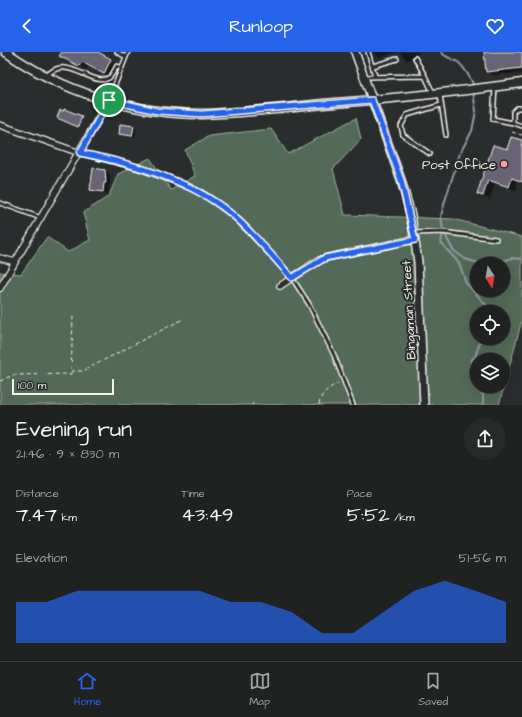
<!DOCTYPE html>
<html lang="en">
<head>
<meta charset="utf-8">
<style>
	:root { --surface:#202222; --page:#282a2a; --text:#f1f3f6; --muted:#a2a4a5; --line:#3d3f40; --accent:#2563eb }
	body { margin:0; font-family:"Architects Daughter",sans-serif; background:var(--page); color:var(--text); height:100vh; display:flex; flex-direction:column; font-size:15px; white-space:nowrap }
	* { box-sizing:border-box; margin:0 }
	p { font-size:13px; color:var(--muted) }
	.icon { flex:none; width:22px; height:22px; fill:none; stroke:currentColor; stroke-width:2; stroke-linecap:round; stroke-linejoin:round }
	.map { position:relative; height:353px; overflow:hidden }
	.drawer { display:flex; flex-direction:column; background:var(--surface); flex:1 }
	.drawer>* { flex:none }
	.needle { width:26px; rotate:169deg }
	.controls { position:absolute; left:470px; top:205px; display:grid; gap:8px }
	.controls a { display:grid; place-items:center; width:40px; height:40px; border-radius:50%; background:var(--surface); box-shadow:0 4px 16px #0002,0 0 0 1px var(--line); font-size:20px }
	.scale { position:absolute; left:12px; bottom:10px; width:102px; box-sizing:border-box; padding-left:4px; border:2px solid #f4f1e8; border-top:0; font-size:11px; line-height:14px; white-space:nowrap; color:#f4f1e8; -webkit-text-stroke:3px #2a2d2e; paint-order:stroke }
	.pin { position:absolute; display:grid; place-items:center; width:34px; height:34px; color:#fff; margin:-17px; border:2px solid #fff; border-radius:50%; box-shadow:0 1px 4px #0007 }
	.round { display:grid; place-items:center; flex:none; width:42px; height:42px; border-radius:21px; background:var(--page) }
	.head { display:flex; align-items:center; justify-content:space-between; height:68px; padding:0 16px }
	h1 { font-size:22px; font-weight:600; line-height:30px }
	.metrics { display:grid; grid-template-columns:repeat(3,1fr); gap:6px; height:68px; padding:4px 16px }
	.metrics div { display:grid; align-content:center }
	.metrics b { font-size:20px; font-weight:600 }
	.metrics small { font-size:11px; font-weight:400 }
	.metrics p { font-size:11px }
	.chart { height:112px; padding:8px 16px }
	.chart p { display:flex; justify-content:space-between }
	.chart svg { width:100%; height:72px; margin-top:4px; fill:var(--accent); opacity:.7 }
	header { display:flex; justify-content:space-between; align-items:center; height:52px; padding:0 16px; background:var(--accent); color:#fff; font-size:18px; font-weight:600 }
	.dock { display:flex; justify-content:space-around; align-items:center; height:56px; border-top:1px solid var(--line); background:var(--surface); font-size:11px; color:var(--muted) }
	.dock a { display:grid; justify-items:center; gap:2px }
	.dock .on { color:var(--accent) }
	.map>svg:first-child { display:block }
</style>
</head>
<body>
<header><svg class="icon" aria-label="back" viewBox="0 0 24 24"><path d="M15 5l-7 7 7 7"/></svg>Runloop<svg class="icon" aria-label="heart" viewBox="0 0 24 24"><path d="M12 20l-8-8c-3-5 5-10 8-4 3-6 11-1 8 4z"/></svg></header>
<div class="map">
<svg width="522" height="353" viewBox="0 0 522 353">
	<rect width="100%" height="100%" fill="#2a2d2e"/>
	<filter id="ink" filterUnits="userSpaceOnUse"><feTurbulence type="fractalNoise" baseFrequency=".025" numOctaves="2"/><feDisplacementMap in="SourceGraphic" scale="8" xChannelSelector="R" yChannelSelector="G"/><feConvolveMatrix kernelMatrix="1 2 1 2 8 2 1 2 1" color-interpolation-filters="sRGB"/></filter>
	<g filter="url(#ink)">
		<path fill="#526a58" stroke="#a3aea0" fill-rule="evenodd" d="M356,66L361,87L333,117L345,163L453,167L522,185V268L499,353H0V220L21,222L47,185L68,200L90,188L83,161L109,144L118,122L150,106L171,138L195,124L185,98L209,84L271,77L288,102ZM477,212H503V238H477ZM477,260H503V286H477ZM477,308H503V334H477Z"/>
		<path fill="#0007" d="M63,0H95L118,12L111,25L89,13L86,17L67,8Z
			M374,0H397L380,6L375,3Z
			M400,0H417L419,2L407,9Z
			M485,0H522V21L493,23L487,20Z
			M65,58L82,65L79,75L58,66Z
			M134,75L137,77L135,85L120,82Z
			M522,89V131L518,129L516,138L495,131L490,147L478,142L508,98Z
			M93,117L105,119L110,122V133H109L108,142L96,140L91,138Z"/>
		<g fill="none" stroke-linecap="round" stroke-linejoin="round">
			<path stroke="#8e9c9f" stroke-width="2" d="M441,0C446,6 451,6 458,10C464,15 472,28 474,35
				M473,40L476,59L472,79L460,101L445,149L441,164L443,180L441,191L459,211L466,231L490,257V260
				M444,181L453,198L465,207L479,211L503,209L512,206L522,207
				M477,330L471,318L472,307L475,305L481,286
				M479,334L483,344V353"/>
		</g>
		<path fill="#696476" stroke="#f4f1e8" d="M62,0H98L111,7L104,22L82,10L79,14L59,4Z
			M484,0H522V16L486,20Z
			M64,57L82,64L78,75L57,66L60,58L64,59Z
			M120,72L134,74L132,84L119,82Z
			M511,85L522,88V130L512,126L509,135L488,128L483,144L477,142L493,93L507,97Z
			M93,116L105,118L106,131H104L103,140L90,138Z"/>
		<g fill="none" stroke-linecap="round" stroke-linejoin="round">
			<defs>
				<path id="service" d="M117,0L126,5
					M368,0L375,24
					M415,6L425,24
					M373,14L397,7
					M47,24C66,0 95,38 110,25C113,22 115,17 117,14L121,16
					M364,25L425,24L433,41
					M495,35L493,67L513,71
					M440,43L446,83
					M109,48L128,0
					M522,56H517L513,60V71L522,74
					M80,101L137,116L201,140L235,165L292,226L309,252L334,303L353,353
					M430,102L403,83L401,74L407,63L441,53
					M0,151L41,166
					M414,181L442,180L496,187"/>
				<path id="minor" d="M0,73L80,101
					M0,206L15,210
					M280,234L317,209L325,206L415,187
					M0,236L109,48"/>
				<path id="tertiary" d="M355,0L401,128L411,163L418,210L424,353"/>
				<path id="secondary" d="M6,0C62,40 134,62 202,62C243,61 283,56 323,52C389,47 456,40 522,31"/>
			</defs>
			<use href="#service" stroke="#f4f1e8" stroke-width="6"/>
			<use href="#minor" stroke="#f4f1e8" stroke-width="8"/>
			<use href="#tertiary" stroke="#f4f1e8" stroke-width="10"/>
			<use href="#secondary" stroke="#f4f1e8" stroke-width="11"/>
			<path stroke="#f4f1e8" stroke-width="1" stroke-dasharray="4 3" stroke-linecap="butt" d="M512,80L522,83
				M71,319H83L183,267
				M0,329L13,323L71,322L73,265
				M252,353L253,351
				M319,353C320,341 329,336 338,331"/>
			<use href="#service" stroke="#2a2d2e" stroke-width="3"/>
			<use href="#minor" stroke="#2a2d2e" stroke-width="5.5"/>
			<use href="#tertiary" stroke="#2a2d2e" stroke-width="7"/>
			<use href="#secondary" stroke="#2a2d2e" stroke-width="8"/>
		</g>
	</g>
	<g fill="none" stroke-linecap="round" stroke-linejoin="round" filter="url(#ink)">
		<defs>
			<path id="route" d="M109,48L157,59L202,62L372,48L401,128L415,188L325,206L292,226C274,206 256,184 236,166C196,130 132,111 80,101Z"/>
		</defs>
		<use href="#route" stroke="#fff" stroke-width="8"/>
		<use href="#route" stroke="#2563eb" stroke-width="5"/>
	</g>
	<circle fill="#ff9aa2" stroke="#2a2d2e" stroke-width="1.5" cx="504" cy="112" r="4"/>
	<g text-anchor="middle" stroke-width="4" stroke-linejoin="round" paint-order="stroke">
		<g font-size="13" fill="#f4f1e8" stroke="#2a2d2e" text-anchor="end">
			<text x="496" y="117">Post Office</text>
		</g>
		<g font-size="13" fill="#f4f1e8" stroke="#2a2d2e">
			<text transform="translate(408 258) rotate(-93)" y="5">Bingaman Street</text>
		</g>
	</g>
</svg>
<div class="controls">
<a><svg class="needle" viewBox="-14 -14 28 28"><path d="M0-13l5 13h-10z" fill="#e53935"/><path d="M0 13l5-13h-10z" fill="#a2a4a5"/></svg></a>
<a><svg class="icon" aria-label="locate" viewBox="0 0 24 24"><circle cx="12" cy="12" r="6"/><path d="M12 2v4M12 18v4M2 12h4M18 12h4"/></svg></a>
<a><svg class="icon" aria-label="layers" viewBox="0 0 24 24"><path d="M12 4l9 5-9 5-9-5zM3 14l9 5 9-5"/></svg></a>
</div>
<div class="scale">100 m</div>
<div class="pin" style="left:109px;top:48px;background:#1e9e55"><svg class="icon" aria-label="arrive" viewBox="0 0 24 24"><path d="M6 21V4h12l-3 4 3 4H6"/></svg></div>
</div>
<section class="drawer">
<div class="head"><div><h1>Evening run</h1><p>21:46 · 9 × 830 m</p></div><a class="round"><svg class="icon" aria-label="share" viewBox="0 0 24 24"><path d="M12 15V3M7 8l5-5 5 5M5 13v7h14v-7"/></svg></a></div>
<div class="metrics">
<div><p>Distance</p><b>7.47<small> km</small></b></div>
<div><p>Time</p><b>43:49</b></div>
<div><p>Pace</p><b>5:52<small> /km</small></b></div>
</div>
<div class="chart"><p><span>Elevation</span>51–56 m</p>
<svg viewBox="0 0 160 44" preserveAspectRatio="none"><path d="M0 44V19L10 19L20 12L30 12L40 12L50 12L60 12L70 19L80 19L90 25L100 38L110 38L120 25L130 12L140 6L150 12L160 19V44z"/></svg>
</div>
</section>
<nav class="dock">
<a class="on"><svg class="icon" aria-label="home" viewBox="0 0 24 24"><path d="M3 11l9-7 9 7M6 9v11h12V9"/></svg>Home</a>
<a><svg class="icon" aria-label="map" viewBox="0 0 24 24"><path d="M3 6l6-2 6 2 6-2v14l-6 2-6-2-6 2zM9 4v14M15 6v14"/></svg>Map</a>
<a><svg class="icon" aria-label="saved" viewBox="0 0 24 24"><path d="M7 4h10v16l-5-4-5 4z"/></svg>Saved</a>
</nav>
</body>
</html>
